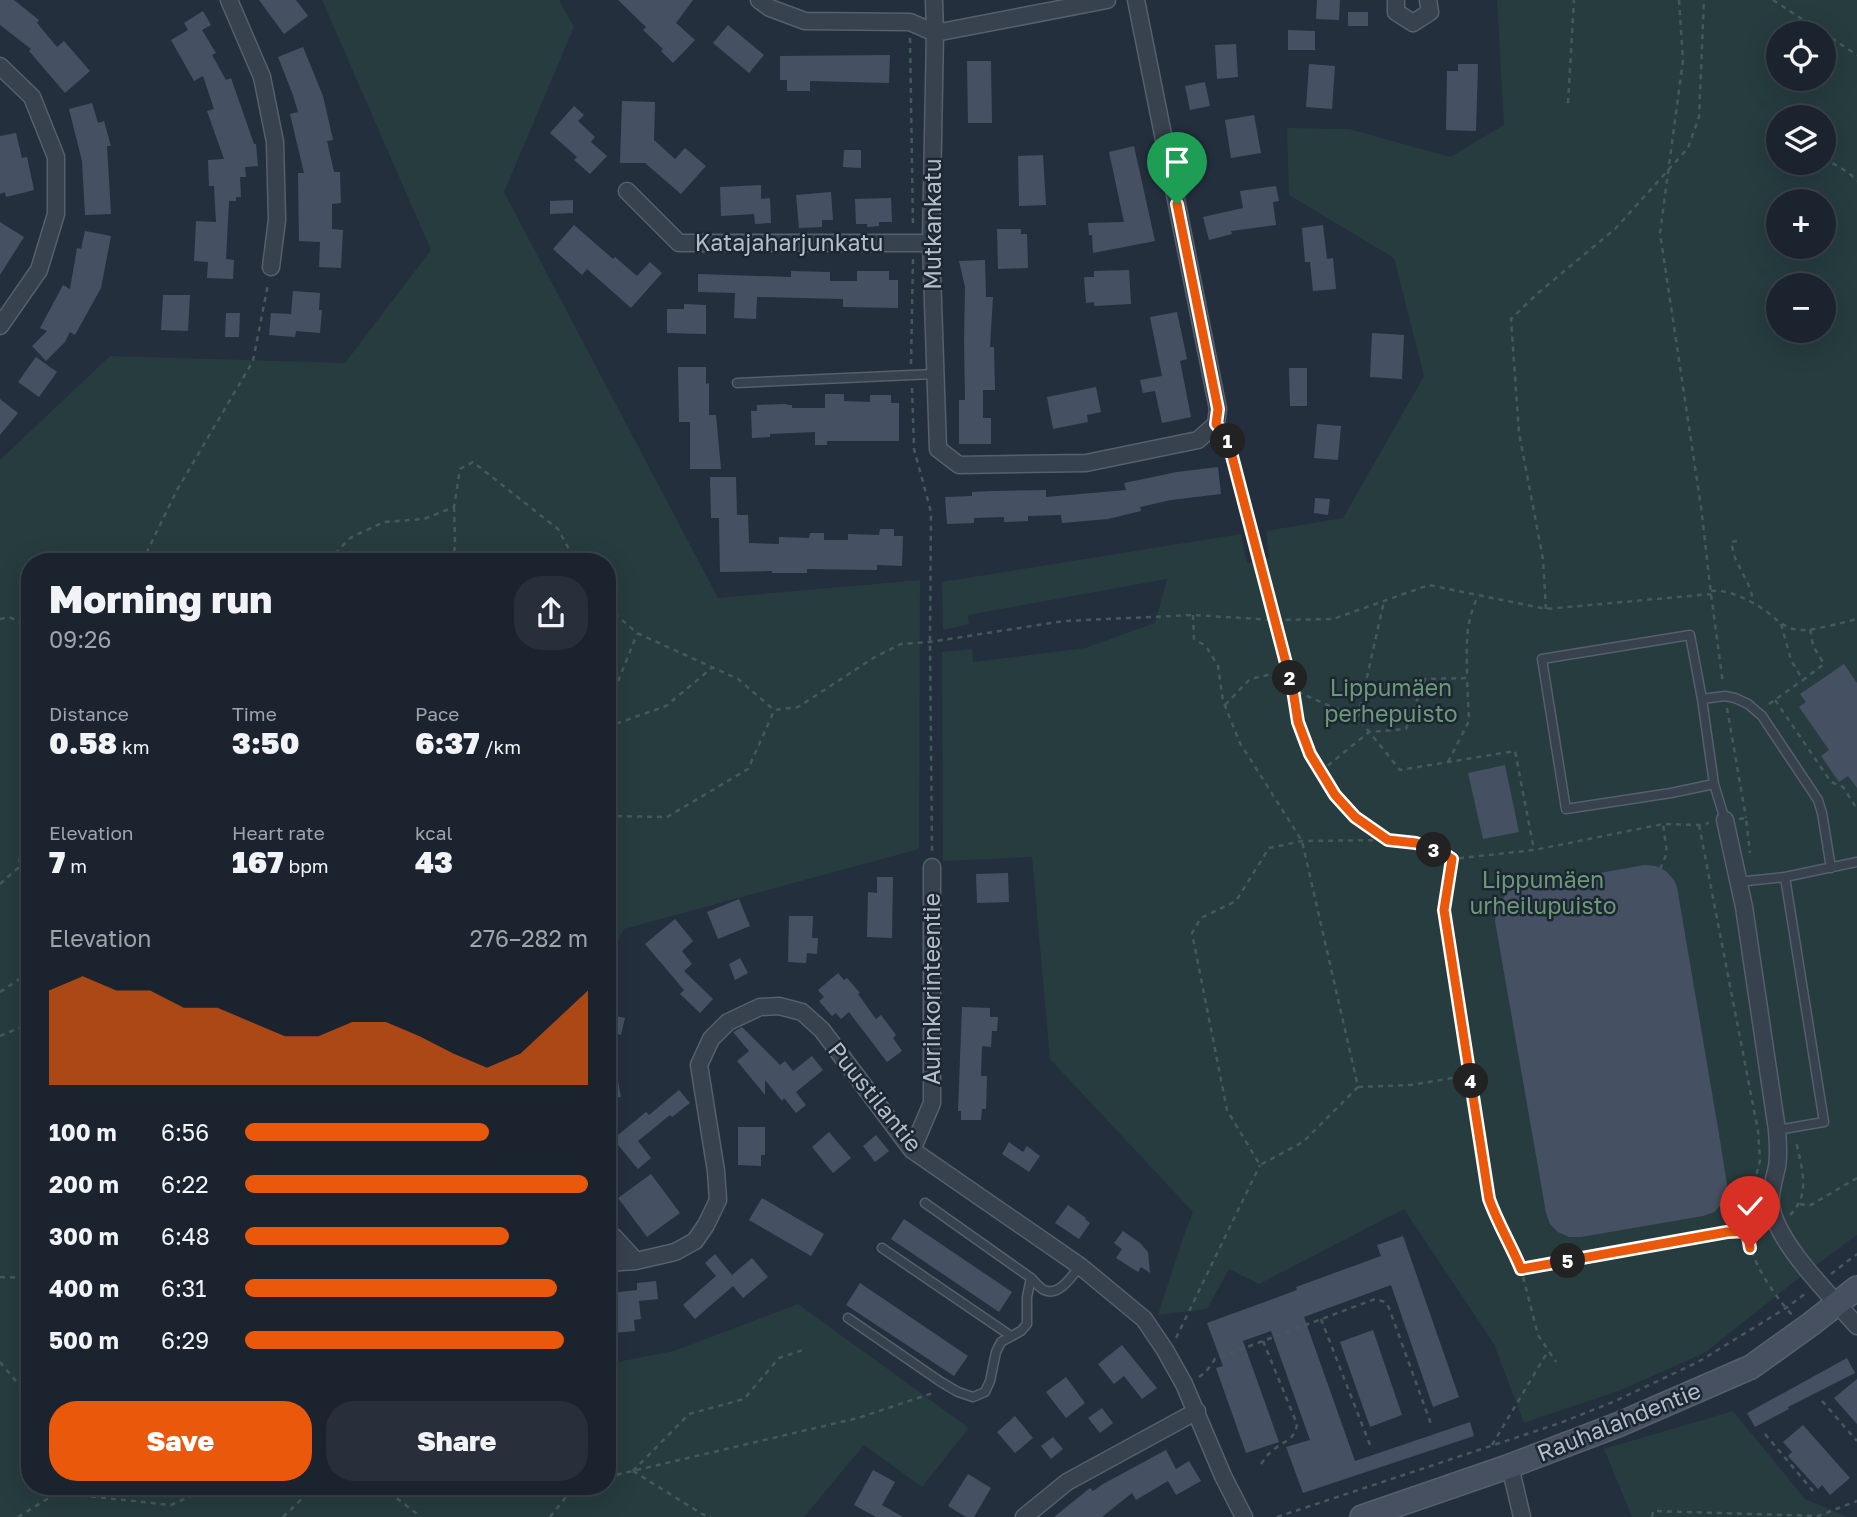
<!DOCTYPE html>
<html lang="en">
<head>
<meta charset="utf-8">
<style>
	:root { --surface:#1b232e; --page:#282f3a; --text:#f1f3f6; --muted:#a0a4aa; --line:#39404a; --accent:#ea580c }
	body { margin:0; font-family:"Golos Text",sans-serif; background:var(--page); color:var(--text); height:100vh; display:flex; flex-direction:column; font-size:26px; white-space:nowrap }
	* { box-sizing:border-box; margin:0 }
	p { font-size:23px; color:var(--muted) }
	.icon { flex:none; width:38px; height:38px; fill:none; stroke:currentColor; stroke-width:2; stroke-linecap:round; stroke-linejoin:round }
	.map { position:relative; flex:1; overflow:hidden }
	.panel { position:absolute; left:21px; top:553px; width:595px; height:942px; display:flex; flex-direction:column; background:var(--surface); border-radius:28px; box-shadow:0 7px 28px #0002,0 0 0 2px var(--line) }
	.panel>* { flex:none }
	.buttons { position:absolute; left:1766px; top:21px; display:grid; gap:14px }
	.buttons a { display:grid; place-items:center; width:70px; height:70px; border-radius:50%; background:var(--surface); box-shadow:0 7px 28px #0002,0 0 0 2px var(--line); font-size:35px }
	.pin { position:absolute; display:grid; place-items:center; width:60px; height:60px; color:#fff; margin:-72px -30px; border-radius:50% 50% 50% 0; rotate:-45deg; box-shadow:0 0 7px #0007 }
	.pin .icon { rotate:45deg }
	.km { position:absolute; width:35px; height:35px; margin:-18px; border-radius:50%; background:#222; color:#fff; font-size:19px; line-height:35px; text-align:center }
	.round { display:grid; place-items:center; flex:none; width:74px; height:74px; border-radius:28px; background:var(--page) }
	.summary { display:flex; align-items:center; justify-content:space-between; height:119px; padding:0 28px }
	h1 { font-size:38px; font-weight:800; line-height:52px }
	.stats { display:grid; grid-template-columns:repeat(3,1fr); gap:10px; height:119px; padding:7px 28px }
	.stats div { display:grid; align-content:center }
	.stats b { font-size:30px; font-weight:800 }
	.stats small { font-size:19px; font-weight:400 }
	.stats p { font-size:19px }
	.chart { height:196px; padding:14px 28px }
	.chart p { display:flex; justify-content:space-between }
	.chart svg { width:100%; height:126px; margin-top:7px; fill:var(--accent); opacity:.7 }
	.cta { display:flex; gap:14px; margin-top:auto; padding:14px 28px }
	.cta a { flex:1; height:80px; border-radius:28px; background:var(--accent); color:#fff; font-size:28px; font-weight:800; line-height:80px; text-align:center }
	.cta a+a { background:var(--page); color:var(--text) }
	ul { padding:0 28px; list-style:none; font-size:23px }
	li { display:grid; grid-template-columns:112px 84px 1fr; align-items:center; height:52px }
	li i { height:18px; border-radius:9px; background:var(--accent) }
	.map>svg:first-child { display:block }
</style>
</head>
<body>
<div class="map">
<svg width="1857" height="1517" viewBox="0 0 1857 1517">
	<rect width="100%" height="100%" fill="#242f3e"/>
	<path fill="#263c3f" fill-rule="evenodd" d="M322,0H559L574,27L504,192L718,598L920,580L919,849L624,929L607,962V562H30V1486H607V1364L674,1351L798,1304L969,1428L922,1487L864,1445L804,1517H0V460L110,356L345,363L431,250Z
		M1497,0H1857V1235L1800,1277L1706,1352L1621,1390L1524,1423L1494,1344L1404,1209L1259,1284L1229,1269L1207,1309L1158,1315L1181,1244L1193,1212L1050,1059L1032,857L943,861L942,652L972,649L973,662L1085,648L1155,623L1167,579L968,615L969,624L943,630L942,582L1241,534L1247,563L1269,558L1266,531L1343,518L1424,376L1394,258L1289,195L1287,128L1349,129L1450,157L1504,125ZM1778,33H1824V79H1778ZM1778,117H1824V163H1778ZM1778,201H1824V247H1778ZM1778,285H1824V331H1778Z
		M1733,1411L1805,1499L1848,1517H1632L1604,1449Z"/>
	<path fill="#455162" d="M0,0H14L39,20L37,23L57,47L64,41L90,71L65,93L29,51L31,49L0,25Z
		M259,0H296L308,16L284,34Z
		M618,0H693L676,23L695,40L673,63L661,51L663,49L643,30L646,27Z
		M1317,0H1340L1339,20L1316,19Z
		M203,11L211,25L202,30L216,53L212,55L226,80L231,78L254,144H256L258,166L245,167L246,177H240L241,197H236V201H229L226,259L234,260L233,279L207,278L208,262L194,261L196,221L216,222L214,186H209L208,160L224,159L207,111L214,109L203,76L194,81L171,40L188,30L184,23Z
		M1348,12H1368V26H1348Z
		M728,25L764,55L749,73L713,43Z
		M1288,30L1315,31V50H1288Z
		M1236,44L1238,77L1217,79L1215,45Z
		M303,47L323,96L333,140L327,141L334,172H340L341,203L332,204V229L343,230L341,268L319,267L320,242L299,241L298,173H304L290,114L298,112L293,95L278,57Z
		M890,55L889,83L810,81V91H787V80H780V56Z
		M967,61H991L992,123H968Z
		M1309,64L1335,66L1332,109L1306,107Z
		M1458,64H1478L1476,131L1446,130L1447,71H1458Z
		M1205,82L1210,106L1190,110L1185,86Z
		M622,101L655,102L654,140L675,159L685,148L706,166L681,194L645,163H620Z
		M92,103L98,123L104,121L111,146H107L111,214L85,215L82,161L69,109Z
		M574,106L584,115L578,121L595,137L591,142L607,156L590,174L574,160L577,157L550,133Z
		M1254,115L1261,153L1231,158L1225,120Z
		M16,133L22,158L27,157L34,190L6,197L5,192L0,194V136Z
		M1134,146L1155,241L1093,253L1092,235H1089L1088,223L1124,222L1109,152Z
		M844,150H861V168L843,167Z
		M1043,155L1046,205L1019,206L1018,156Z
		M761,185V199L770,198L771,223L755,224L754,214L721,216L720,187Z
		M1276,186L1279,201L1273,202L1276,225L1231,231L1232,234L1209,240L1203,217L1243,208L1240,191Z
		M831,192L833,220H822V227L799,228L796,195Z
		M891,198L892,222H879V226L867,227V224H856L855,199Z
		M573,200V213L550,214V201Z
		M0,222L24,237L0,275Z
		M574,225L613,259L615,257L637,276L650,262L662,273L631,308L587,269L582,275L553,249Z
		M1323,225L1327,259L1333,258L1336,289L1313,291L1310,262H1305L1302,228Z
		M997,229H1021V234H1027L1028,268L998,269Z
		M85,231L111,236L101,288L75,335L70,332L65,342L46,361L32,346L47,331L40,328L63,285L70,289L77,248L81,249Z
		M985,260L986,297H993L990,347H994L995,390H983V418H991V444H959V400H965L964,341L965,287L959,261Z
		M1129,270L1131,304L1094,306V302L1086,303L1084,277H1094V271Z
		M791,271L830,272V281H857V271H889V280H898V308L843,307V299L757,297L756,319L734,318L735,293L698,292V274L791,277Z
		M293,291L320,293L319,310H322L320,333L296,331L295,337L269,335L271,313L291,314Z
		M163,295H190L188,331L161,330Z
		M684,304L706,305V334L667,333V309H684Z
		M1177,312L1187,359L1180,361L1191,417L1162,423L1155,391L1143,393L1140,380L1162,376L1150,317Z
		M226,313H240L239,337H225Z
		M1372,333L1404,335L1402,379L1370,377Z
		M36,357L57,372L39,397L18,382Z
		M678,367H706V384L709,383V415H716L721,469H690V422H679Z
		M1289,368H1307V406H1290Z
		M1096,387L1101,412L1087,415L1088,422L1053,429L1047,397Z
		M825,394H844V401L870,402V395H891V403H899V441H827V445H815V432L770,434V437L752,438L751,411H757V405L787,404V405H792V408H825Z
		M0,399L18,413L0,435Z
		M1317,424L1341,426L1338,460L1314,458Z
		M1218,467L1221,494L1171,500L1140,507L1141,511L1108,519L1062,523L1061,515L1028,516V521L1004,522V517L974,518V523L947,524L945,497L972,496V492L992,491L1046,490V497L1126,490L1124,483L1177,472Z
		M710,477H736L737,515H748L749,543L779,544V537L809,538L810,533H824V540H848V534L879,535L880,529H894V536H903L902,566L877,565V570L807,569V573H772V571L720,572L719,518H711Z
		M1315,498L1330,499L1328,515L1314,513Z
		M1844,664L1857,683V788L1848,776L1839,782L1821,756L1829,750L1799,707L1806,702L1800,694Z
		M1505,765L1519,832L1483,839L1468,773Z
		M1644,865L1656,866L1666,871L1674,880L1677,887L1719,1134L1727,1184V1193L1722,1204L1714,1212L1703,1216L1581,1237H1569L1558,1232L1550,1224L1546,1213L1495,921L1496,910L1507,892L1522,887Z
		M1008,873L1009,902L977,903L976,874Z
		M877,877H893L892,938L867,937L868,892L877,893Z
		M739,899L750,926L718,939L707,912Z
		M789,916H813L812,938H818L817,954L807,953L806,963L788,962Z
		M675,919L693,941L682,951L692,964L684,971L713,999L700,1013L680,994L684,990L645,944Z
		M740,958L748,973L735,980L729,964Z
		M838,973L844,980L847,978L860,993L858,994L876,1019L881,1015L896,1035L893,1038L902,1051L887,1062L849,1012L841,1019L836,1013L832,1016L819,1001L824,997L818,990Z
		M962,1007L990,1008V1017H998L997,1031H992L991,1047L982,1046L981,1076H987L986,1109H982L981,1120H961V1111H958Z
		M607,1014L625,1018L621,1035L607,1031Z
		M742,1027L780,1065L785,1061L793,1071L812,1056L823,1070L796,1092L806,1105L796,1113L784,1098L782,1101L765,1080V1095L737,1061L749,1051L733,1032Z
		M607,1059H614L621,1097L607,1099Z
		M679,1090L690,1103L672,1117L670,1115L638,1141L651,1158L638,1169L613,1139L646,1112L649,1115Z
		M738,1127H765V1155H761V1166L738,1165Z
		M829,1132L851,1158L833,1173L812,1147Z
		M876,1135L889,1151L875,1162L863,1146Z
		M1009,1142L1023,1152L1027,1146L1040,1156L1029,1172L1002,1154Z
		M651,1174L680,1213L647,1237L618,1198Z
		M762,1198L824,1234L811,1256L749,1220Z
		M1068,1205L1086,1218L1085,1219L1090,1223L1079,1239L1055,1223Z
		M904,1219L1012,1292L999,1312L891,1239Z
		M1123,1231L1140,1243L1148,1252L1150,1273L1141,1267L1138,1272L1116,1258L1122,1249L1114,1243Z
		M1403,1236L1459,1397L1433,1407L1391,1285L1304,1317L1355,1461L1470,1422L1474,1436L1303,1493L1286,1447L1310,1440L1271,1331L1243,1341L1279,1442L1246,1453L1216,1368L1223,1366L1207,1323L1297,1290L1296,1287L1381,1256L1377,1245Z
		M715,1254L732,1275L752,1258L768,1277L743,1298L733,1286L695,1319L683,1305L716,1276L705,1263Z
		M656,1281L658,1299L639,1301L641,1319L634,1320L635,1331L615,1333L611,1293L637,1290V1283Z
		M860,1283L968,1356L954,1376L846,1305Z
		M1373,1330L1402,1415L1370,1427L1340,1342Z
		M1122,1345L1157,1388L1142,1399L1124,1376L1114,1384L1098,1364Z
		M1847,1358L1855,1373L1788,1407L1789,1409L1755,1427L1747,1413Z
		M1066,1377L1085,1403L1066,1418L1046,1392Z
		M1857,1379V1424L1834,1398Z
		M1102,1408L1113,1423L1100,1433L1088,1418Z
		M1015,1416L1033,1438L1015,1453L997,1432Z
		M1803,1425L1850,1478L1830,1495L1822,1485L1818,1489L1788,1456L1792,1452L1783,1442Z
		M1053,1437L1063,1449L1051,1459L1041,1446Z
		M1166,1450L1176,1469L1189,1461L1201,1481L1176,1495L1168,1481L1136,1500L1132,1493L1102,1517H1054L1090,1488L1093,1491L1103,1484Z
		M873,1470L895,1482L882,1505L903,1517H876L854,1505Z
		M968,1474L991,1488L974,1517H966L948,1506Z"/>
	<g fill="none" stroke-linecap="round" stroke-linejoin="round">
		<defs>
			<path id="service" d="M737,383L934,374
				M1702,699L1725,696L1735,698L1748,704L1762,716L1818,800L1822,813L1831,868
				M1714,784L1702,699L1690,635L1542,659L1566,809L1671,793L1714,784L1725,820
				M1785,877L1857,862
				M1738,882L1785,877L1824,1122L1777,1130
				M925,1203L1031,1278C1035,1282 1040,1288 1044,1290C1059,1297 1072,1276 1080,1266
				M882,1248L1011,1336
				M848,1318L941,1382L958,1392L973,1397L985,1392L990,1381L996,1352L1001,1342L1021,1331L1027,1324V1297L1031,1278"/>
			<path id="minor" d="M229,0L262,77L275,142L277,220L271,267
				M759,0L770,8L805,21L910,22L935,33L1107,0
				M934,0L935,33L931,243L938,449L959,465L1086,463L1198,440L1216,424L1218,409L1136,0
				M1396,0V12L1413,23L1430,12L1428,0
				M0,66L32,97L56,157V214L39,270L0,326
				M627,191L679,243H931
				M1725,820L1744,907L1777,1130C1778,1142 1779,1155 1777,1167C1774,1180 1770,1191 1771,1204C1775,1242 1832,1297 1857,1326
				M912,1150L932,1103V867
				M607,1233L614,1237L636,1261
				M607,1263L636,1261L675,1252L695,1241L706,1225L718,1200L716,1171L699,1065L711,1039L728,1022L760,1007L779,1006L802,1012L822,1030L912,1150L1080,1266L1144,1319L1165,1350L1184,1384L1223,1476L1244,1517
				M1510,1466L1522,1517
				M1024,1517L1067,1482L1197,1411"/>
			<path id="secondary" d="M1362,1517L1510,1466L1620,1424L1751,1367L1811,1324L1857,1288"/>
		</defs>
		<use href="#service" stroke="#565f6c" stroke-width="11"/>
		<use href="#minor" stroke="#565f6c" stroke-width="19"/>
		<use href="#secondary" stroke="#565f6c" stroke-width="26"/>
		<path stroke="#44595c" stroke-width="2.5" stroke-dasharray="5 5" stroke-linecap="butt" d="M1679,0L1683,60L1660,233L1701,507L1711,594L1723,684
			M1773,0L1857,55
			M910,38L913,228
			M1568,103L1574,0
			M1772,158L1778,146
			M1824,158L1849,173L1857,181
			M911,364L913,259
			M912,388L914,449L931,512L930,642L932,852
			M1227,437L1293,690C1303,747 1321,791 1369,826C1374,830 1380,836 1386,839C1394,843 1404,841 1413,843C1426,845 1441,852 1452,859L1534,850L1663,824L1699,825L1709,823
			M1737,541L1731,542L1735,558L1751,590L1753,604
			M142,562L177,490L253,361L268,284
			M330,562L331,558L350,538L384,522L424,519L454,507L460,469L473,462L558,529L576,562
			M454,562L455,538L454,507
			M1711,591C1730,589 1751,601 1766,611C1776,619 1784,628 1798,630C1814,631 1841,623 1857,619
			M607,607L637,633L738,679L774,710L798,707L875,657L901,644L930,642L1064,621L1193,615L1275,620L1333,619L1429,585L1546,609L1711,594
			M1546,609L1543,559L1519,433L1511,319L1538,293L1615,229L1688,148L1699,117L1704,0
			M1193,615L1194,639L1206,646L1218,666L1223,701L1240,743L1302,841L1358,1087L1303,1142L1260,1165L1227,1110L1192,933L1201,918L1236,901L1269,848L1302,841L1388,840
			M0,619L9,617L30,627
			M1781,624L1791,660L1803,680L1824,664L1813,646L1810,628
			M1775,700L1831,782L1843,787L1857,809
			M1769,704L1803,680
			M1225,705L1250,679L1272,674L1293,690L1358,718L1400,770L1515,751L1534,850
			M1727,708L1746,818
			M607,709L637,634
			M1358,717L1384,601
			M607,727L666,706L713,667
			M1448,762L1469,721L1467,678
			M1320,772L1369,732L1406,729L1425,679L1467,678C1467,647 1464,626 1478,596
			M607,816L667,817L748,769L774,711
			M1739,819L1746,818L1750,853
			M1699,825L1758,1131L1760,1160L1752,1193L1747,1231L1760,1226
			M1452,859L1443,910L1489,1199L1498,1223L1512,1247L1521,1269L1538,1335L1556,1362
			M1660,869L1667,853L1663,824
			M0,884L18,868L30,808
			M0,992L30,972
			M0,1036L30,1023
			M1358,1087L1411,1085L1470,1075
			M1800,1204L1809,1206L1857,1178
			M1790,1215C1812,1193 1801,1168 1796,1140
			M1521,1269L1727,1232L1747,1231C1749,1259 1774,1295 1792,1315
			M1831,1274L1857,1254
			M0,1277L30,1278
			M1321,1319L1370,1445
			M1176,1338L1260,1165
			M0,1362L30,1398
			M1199,1377L1206,1372L1215,1359L1375,1299L1385,1302L1389,1308L1431,1424
			M1822,1401L1857,1441
			M1765,1434L1813,1491
			M1492,1445L1548,1351
			M1261,1464C1265,1458 1268,1454 1273,1450C1284,1441 1295,1440 1297,1424L1263,1341
			M633,1471L689,1414L744,1399L779,1358L803,1350
			M633,1471L702,1514L711,1517
			M607,1477L858,1418L936,1392
			M381,1486L421,1517
			M18,1517L57,1493L171,1505L213,1486
			M283,1517L315,1486
			M550,1517L575,1486
			M1277,1517L1560,1423L1613,1402L1698,1362L1786,1308L1806,1293
			M1652,1517L1653,1511L1818,1516L1857,1501"/>
		<use href="#service" stroke="#38414e" stroke-width="8"/>
		<use href="#minor" stroke="#38414e" stroke-width="16"/>
		<use href="#secondary" stroke="#465061" stroke-width="23"/>
	</g>
	<g fill="none" stroke-linecap="round" stroke-linejoin="round">
		<defs>
			<path id="route" d="M1177,204L1218,409L1216,424L1227,437L1293,690L1298,722L1310,754L1335,795L1355,817L1388,840L1416,843L1443,853L1452,859L1444,910L1489,1199C1498,1224 1511,1245 1521,1269L1727,1232L1747,1231L1750,1248"/>
		</defs>
		<use href="#route" stroke="#fff" stroke-width="14"/>
		<use href="#route" stroke="#ea580c" stroke-width="9"/>
	</g>
	<g text-anchor="middle" stroke-width="5" stroke-linejoin="round" paint-order="stroke">
		<g font-size="23" fill="#b4bcc9" stroke="#1d2633">
			<text transform="translate(933 224) rotate(-90)" y="8">Mutkankatu</text>
			<text x="789" y="251">Katajaharjunkatu</text>
			<text transform="translate(932 989) rotate(-90)" y="8">Aurinkorinteentie</text>
			<text transform="translate(875 1097) rotate(51)" y="8">Puustilantie</text>
			<text transform="translate(1619 1422) rotate(-22)" y="8">Rauhalahdentie</text>
		</g>
		<g font-size="23" fill="#6b9a76" stroke="#1d2633">
			<text x="1391" y="696">Lippumäen<tspan x="1391" dy="26">perhepuisto</tspan></text>
			<text x="1543" y="888">Lippumäen<tspan x="1543" dy="26">urheilupuisto</tspan></text>
		</g>
	</g>
</svg>
<div class="buttons">
<a><svg class="icon" aria-label="locate" viewBox="0 0 24 24"><circle cx="12" cy="12" r="6"/><path d="M12 2v4M12 18v4M2 12h4M18 12h4"/></svg></a>
<a><svg class="icon" aria-label="layers" viewBox="0 0 24 24"><path d="M12 4l9 5-9 5-9-5zM3 14l9 5 9-5"/></svg></a>
<a>+</a>
<a>−</a>
</div>
<div class="pin" style="left:1177px;top:204px;background:#1e9e55"><svg class="icon" aria-label="arrive" viewBox="0 0 24 24"><path d="M6 21V4h12l-3 4 3 4H6"/></svg></div>
<div class="pin" style="left:1750px;top:1248px;background:#d93025"><svg class="icon" aria-label="check" viewBox="0 0 24 24"><path d="M5 12l5 5 9-10"/></svg></div>
<b class="km" style="left:1228px;top:441px">1</b>
<b class="km" style="left:1290px;top:678px">2</b>
<b class="km" style="left:1434px;top:850px">3</b>
<b class="km" style="left:1471px;top:1081px">4</b>
<b class="km" style="left:1568px;top:1261px">5</b>
<section class="panel">
<div class="summary"><div><h1>Morning run</h1><p>09:26</p></div><a class="round"><svg class="icon" aria-label="share" viewBox="0 0 24 24"><path d="M12 15V3M7 8l5-5 5 5M5 13v7h14v-7"/></svg></a></div>
<div class="stats">
<div><p>Distance</p><b>0.58<small> km</small></b></div>
<div><p>Time</p><b>3:50</b></div>
<div><p>Pace</p><b>6:37<small> /km</small></b></div>
</div>
<div class="stats">
<div><p>Elevation</p><b>7<small> m</small></b></div>
<div><p>Heart rate</p><b>167<small> bpm</small></b></div>
<div><p>kcal</p><b>43</b></div>
</div>
<div class="chart"><p><span>Elevation</span>276–282 m</p>
<svg viewBox="0 0 160 44" preserveAspectRatio="none"><path d="M0 44V11L10 6L20 11L30 11L40 17L50 17L60 22L70 27L80 27L90 22L100 22L110 27L120 33L130 38L140 33L150 22L160 11V44z"/></svg>
</div>
<ul>
<li><b>100 m</b>6:56<i style="width:71%"></i></li>
<li><b>200 m</b>6:22<i style="width:100%"></i></li>
<li><b>300 m</b>6:48<i style="width:77%"></i></li>
<li><b>400 m</b>6:31<i style="width:91%"></i></li>
<li><b>500 m</b>6:29<i style="width:93%"></i></li>
</ul>
<div class="cta"><a>Save</a><a>Share</a></div>
</section>
</div>
</body>
</html>
